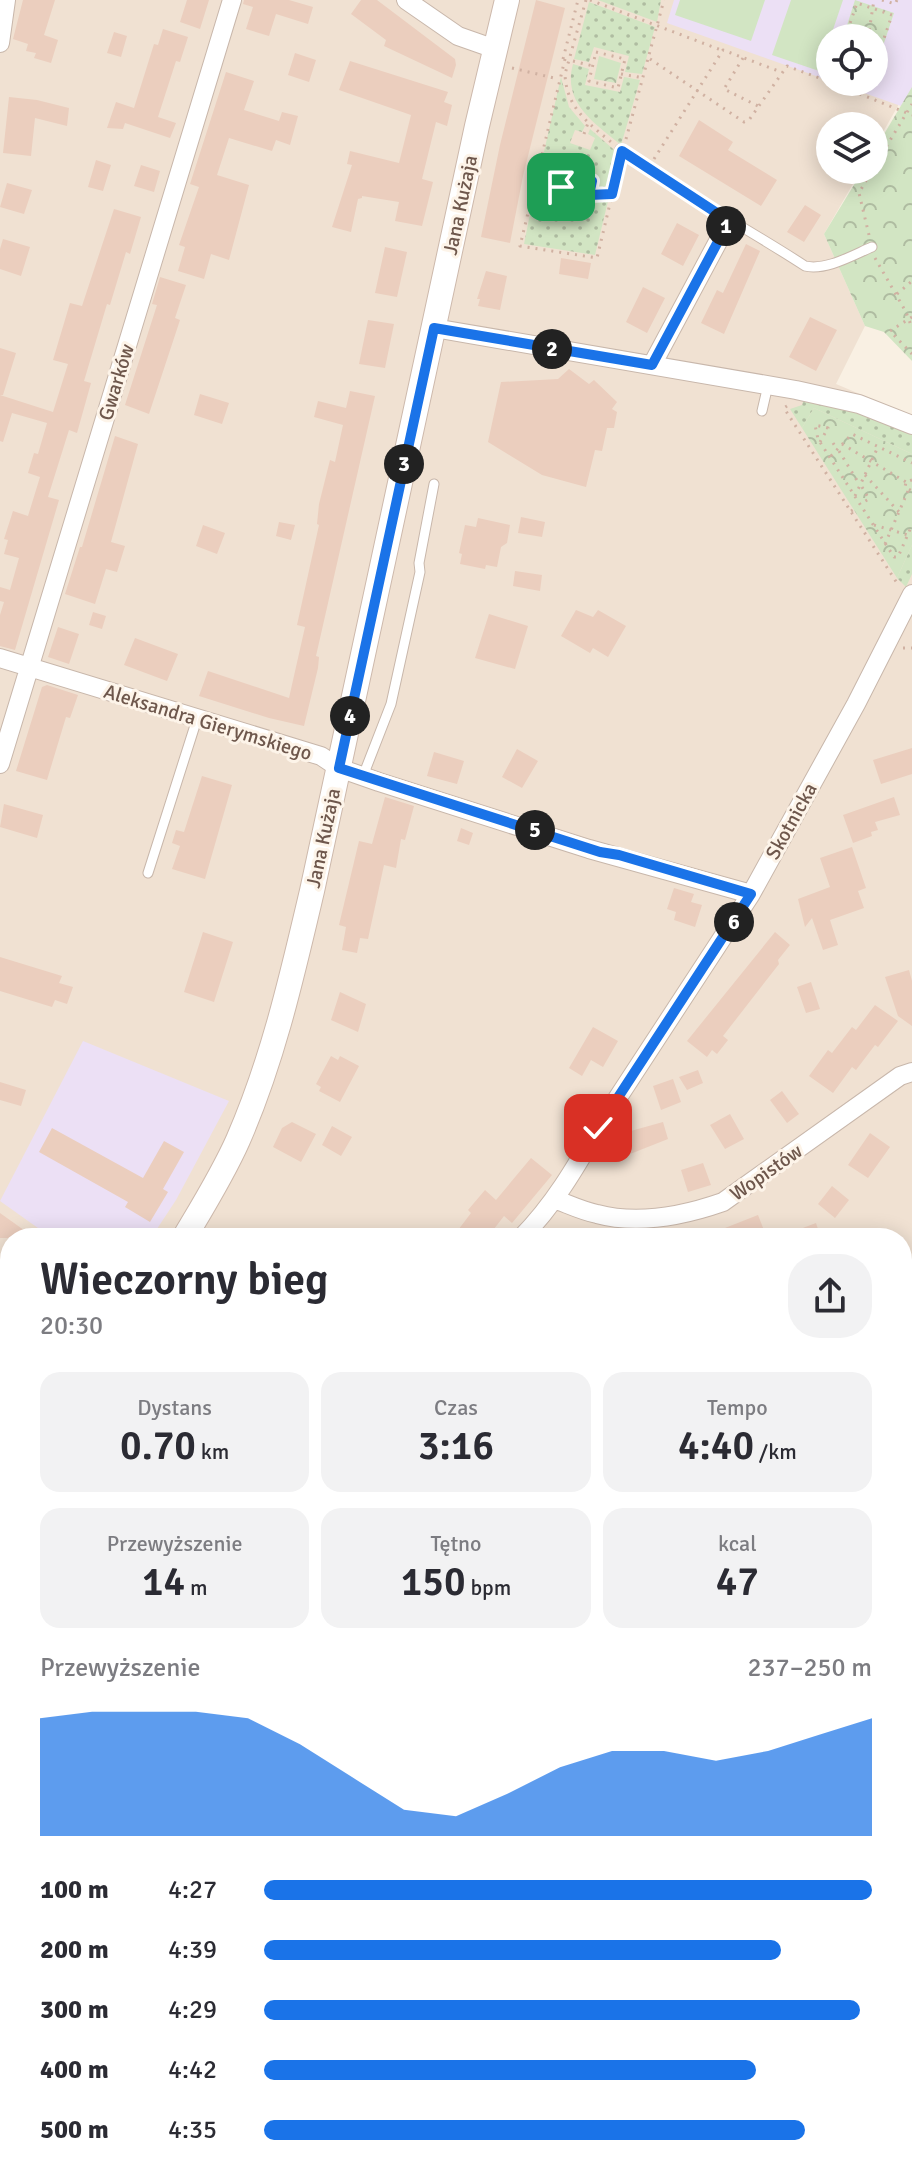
<!DOCTYPE html>
<html lang="pl">
<head>
<meta charset="utf-8">
<style>
	:root { --surface:#fff; --page:#f2f2f3; --text:#2b2b33; --muted:#7c7c81; --accent:#1a73e8 }
	body { margin:0; font-family:Signika,sans-serif; background:var(--page); color:var(--text); height:100vh; display:flex; flex-direction:column; font-size:30px; white-space:nowrap }
	* { box-sizing:border-box; margin:0 }
	p { font-size:26px; color:var(--muted) }
	.icon { flex:none; width:44px; height:44px; fill:none; stroke:currentColor; stroke-width:2; stroke-linecap:round; stroke-linejoin:round }
	.map { position:relative; flex:1; overflow:hidden }
	.drawer { position:absolute; left:0px; top:1228px; width:912px; height:950px; display:flex; flex-direction:column; background:var(--surface); border-radius:32px 32px 0 0; box-shadow:0 4px 20px #0003 }
	.drawer>* { flex:none }
	.controls { position:absolute; left:816px; top:24px; display:grid; gap:16px }
	.controls a { display:grid; place-items:center; width:72px; height:72px; border-radius:50%; background:var(--surface); box-shadow:0 4px 20px #0003; font-size:40px }
	.pin { position:absolute; display:grid; place-items:center; width:68px; height:68px; color:#fff; margin:-34px; border-radius:16px; box-shadow:0 4px 12px #0006 }
	.km { position:absolute; width:40px; height:40px; margin:-20px; border-radius:50%; background:#222; color:#fff; font-size:22px; line-height:40px; text-align:center }
	.round { display:grid; place-items:center; flex:none; width:84px; height:84px; border-radius:32px; background:var(--page) }
	.head { display:flex; align-items:center; justify-content:space-between; height:136px; padding:0 40px }
	h1 { font-size:44px; font-weight:600; line-height:60px }
	.stats { display:grid; grid-template-columns:repeat(3,1fr); gap:12px; height:136px; padding:8px 40px }
	.stats div { display:grid; align-content:center; border-radius:20px; background:var(--page); text-align:center }
	.stats b { font-size:40px; font-weight:600 }
	.stats small { font-size:22px; font-weight:400 }
	.stats p { font-size:22px }
	.chart { height:224px; padding:16px 40px }
	.chart p { display:flex; justify-content:space-between }
	.chart svg { width:100%; height:144px; margin-top:8px; fill:var(--accent); opacity:.7 }
	ul { padding:0 40px; list-style:none; font-size:26px }
	li { display:grid; grid-template-columns:128px 96px 1fr; align-items:center; height:60px }
	li i { height:20px; border-radius:10px; background:var(--accent) }
	.map>svg:first-child { display:block }
</style>
</head>
<body>
<div class="map">
<svg width="912" height="2177" viewBox="0 0 912 2177">
	<defs>
		<pattern id="grass-dots" width="8" height="8" patternUnits="userSpaceOnUse" patternTransform="scale(2)"><rect width="8" height="8" fill="#d2e5c3"/><path d="M2 2h.1M6 6h.1" fill="none" stroke="#afbca1" stroke-width="1.8" stroke-linecap="round"/></pattern>
		<pattern id="park-crowns" width="20" height="18" patternUnits="userSpaceOnUse" patternTransform="scale(2)"><rect width="20" height="18" fill="#d2e5c3"/><path d="M2 6a3 3 0 1 1 6 0M12 15a3 3 0 1 1 6 0" fill="none" stroke="#afbca1"/></pattern>
	</defs>
	<rect width="100%" height="100%" fill="#f9f0e3"/>
	<path fill="#f0e1d2" fill-rule="evenodd" d="M0,0H912L899,104L874,148V126H830V170H861L824,234L865,326L836,384L912,416V2130L902,2129V1238H10V2168H235L238,2177H0ZM830,38H874V82H830Z"/>
	<path fill="#ece0f5" d="M674,0H912V88L901,106L833,82H874V38H830V81L667,23Z
		M83,1041L229,1101L176,1200L151,1238H52L0,1201Z"/>
	<path fill="url(#grass-dots)" d="M598,0H661L657,22Z
		M589,2L655,27L642,74L625,72L629,56L594,47L589,62L574,59Z
		M573,64L589,69L585,85L620,92L624,77L640,80L621,145C595,123 562,103 573,64Z
		M561,77L569,107L585,126L582,132L575,130L570,143L590,150L595,138L588,134L590,129L619,154L609,192H594L597,177L562,168L558,183L538,178Z
		M536,184L556,189L553,204L587,214L593,198L609,197L595,255L524,244Z
		M804,399L852,411L912,433V454L814,408L802,428L790,409L802,405Z
		M912,545V574L906,587L897,578Z"/>
	<path fill="url(#park-crowns)" d="M855,0L894,13L881,52L874,49V38H843Z
		M599,56L621,63L616,83L594,79Z
		M912,87V361L884,332L865,326L824,234L863,170H874V151Z
		M567,177L588,183L582,205L561,199Z
		M814,408L912,454V545L897,578L802,428Z"/>
	<path fill="#d2e5c3" d="M680,0H765L751,41L675,15Z
		M791,0H843L819,71L772,55Z"/>
	<path fill="#ebcebe" d="M23,0H55L44,35L58,40L51,63L34,58L36,53L26,51L28,44L13,39Z
		M187,0H209L200,29L180,22Z
		M244,0H289L313,7L308,24L276,14L269,36L246,29L253,7L243,4Z
		M361,0H377L455,59L456,65L452,78L384,46L386,40L351,14Z
		M536,0L565,8L523,176L510,243L481,237L500,145Z
		M163,29L188,37L180,62L176,61L158,117L176,123L170,138L125,123L123,129L107,128L116,102L134,108L154,44L158,45Z
		M114,32L127,36L121,57L107,53Z
		M295,53L316,60L309,82L288,75Z
		M350,61L448,92L444,102L452,105L447,126L436,122L422,179L433,182L422,226L395,221L399,202L362,196V198L358,199L351,232L332,227L352,165L347,164L350,151L399,163L411,115L339,90Z
		M226,72L254,81L244,110L279,121L282,112L298,116L290,145L276,140L272,151L229,138L217,175L249,185L229,260L211,254L204,279L178,271L185,247L179,245L199,187L190,184Z
		M9,97L37,100L69,108L67,126L35,118L31,156L3,153Z
		M699,120L733,142L728,150L777,180L761,206L679,156Z
		M96,160L111,165L103,191L88,187Z
		M141,165L160,171L154,192L134,186Z
		M7,183L32,190L24,214L0,207Z
		M805,205L821,215L804,242L787,232Z
		M114,209L141,217L130,254L126,252L110,305L107,304L84,381L91,383L77,433L69,430L48,497L59,500L15,650L0,646V615L4,602L0,601V587L10,590L19,558L4,554L8,540L4,539L13,511L28,516L40,477L28,473L34,453L38,454L47,423L12,413L3,442L0,441V395L53,412L68,364L53,360L70,303L82,306Z
		M677,223L699,235L683,266L661,254Z
		M3,239L30,247L21,276L0,269V249Z
		M746,244L760,251L724,334L701,323L717,290L723,293Z
		M385,247L407,252L397,297L375,293Z
		M561,258L591,263L588,279L559,274Z
		M486,271L507,276L500,310L478,306L480,299H477Z
		M160,277L186,285L175,318L180,320L149,414L125,405L157,305L152,304Z
		M643,287L665,298L647,333L626,322Z
		M810,317L837,330L816,371L789,357Z
		M368,320L394,324L385,368L359,364Z
		M0,348L16,353L3,395H0Z
		M569,369L589,384L594,380L617,402L612,409L617,412L614,428H607L602,451L595,450L586,487L542,475L488,442L501,382L558,379Z
		M350,391L375,396L316,656L319,657L318,668L304,726L269,718L199,696L208,671L289,698L305,627L297,625L319,525L317,524L319,504L330,460L335,462L343,425L314,417L318,401L346,408Z
		M200,394L229,403L222,424L194,415Z
		M115,436L138,444L111,542L125,546L117,572L106,569L95,604L65,594L80,547H82Z
		M521,517L545,522L542,537L518,533Z
		M478,518L510,525L507,543L501,547L497,567L486,565L485,569L460,564L462,554L459,553L465,525L476,527Z
		M279,522L295,525L291,540L276,536Z
		M203,525L225,533L217,554L196,546Z
		M515,571L542,575L540,591L513,586Z
		M576,610L593,617L598,610L626,626L608,657L593,648L590,653L561,636Z
		M93,612L106,616L102,629L89,625Z
		M489,614L528,626L515,669L475,658Z
		M58,627L79,634L69,664L48,657Z
		M135,638L178,654L167,681L124,665Z
		M47,685L78,695L70,718L66,717L47,780L16,771L42,687Z
		M912,748V774L881,784L873,760Z
		M517,749L538,761L522,788L502,777Z
		M434,752L464,761L457,784L427,776Z
		M202,776L232,785L205,879L172,869L180,846L172,843L176,830L184,832Z
		M385,797L414,806L405,840L401,839L396,868L384,865L368,939L360,938L357,953L342,950L346,927L339,925L359,841L372,844Z
		M894,797L900,815L875,822L878,830L871,832L872,836L853,843L843,815Z
		M4,804L43,815L37,838L0,827Z
		M461,828L473,833L469,845L457,841Z
		M852,847L866,888L858,891L864,908L830,920L838,945L823,950L812,918L805,927L798,899L830,887L820,858Z
		M674,888L694,894L691,902L702,905L695,927L674,920L676,912L667,909Z
		M203,932L233,942L214,1002L184,992Z
		M775,932L790,945L778,960L779,964L723,1036L728,1040L717,1054L712,1050L707,1057L687,1041Z
		M0,957L62,976L59,983L73,987L67,1004L55,1000L52,1007L0,991Z
		M909,970L912,981V1026L898,1016L885,977Z
		M811,982L820,1009L806,1013L797,987Z
		M340,992L366,1004L358,1032L331,1020Z
		M875,1005L898,1021L878,1047L875,1045L856,1070L852,1067L833,1093L809,1076L828,1050L832,1053L852,1027L856,1030Z
		M593,1027L618,1041L603,1067L591,1060L582,1076L569,1068Z
		M331,1056L338,1060L340,1056L359,1066L340,1102L319,1091L321,1087L316,1084Z
		M698,1070L703,1083L687,1090L679,1077Z
		M673,1079L681,1102L661,1110L653,1086Z
		M0,1082L26,1090L21,1106L0,1100Z
		M782,1091L799,1114L787,1123L770,1100Z
		M730,1114L744,1139L725,1149L710,1125Z
		M292,1122L316,1134L301,1162L273,1147L282,1128Z
		M663,1122L668,1139L620,1158L613,1136Z
		M332,1126L352,1137L341,1156L322,1145Z
		M52,1128L143,1178L164,1141L184,1152L163,1189L168,1192L150,1222L125,1207L128,1202L39,1152Z
		M870,1133L890,1147L868,1178L848,1165Z
		M531,1158L552,1175L512,1223L504,1216L487,1238H452L471,1213L468,1210L485,1190L496,1200Z
		M703,1163L711,1185L688,1192L681,1170Z
		M832,1186L849,1200L835,1218L818,1204Z
		M0,1213L35,1238H0Z
		M758,1215L767,1238H702V1237Z
		M816,1223L821,1238H780L779,1237Z"/>
	<g fill="none" stroke-linecap="round" stroke-linejoin="round">
		<defs>
			<path id="lane" d="M620,149C679,193 744,226 805,266C826,271 853,255 872,247
				M762,411L768,385
				M363,776L391,704L420,572L419,563L434,484
				M148,873L197,719"/>
			<path id="street" d="M406,0L458,36L495,49
				M0,43L6,0
				M434,328L796,390L859,404L912,425
				M652,365L729,221
				M0,658L321,756L339,768L379,782L589,849L751,894
				M0,764L232,0
				M554,1199C568,1204 582,1211 597,1214C638,1225 683,1216 723,1202L900,1076L912,1072
				M521,1238C553,1206 576,1167 598,1128L751,894L856,704L912,594
				M902,1574L912,1571
				M0,1654L10,1658
				M0,1801L10,1794
				M902,1973L912,1977
				M0,2019L10,2021"/>
			<path id="secondary" d="M184,1238C203,1206 223,1174 238,1140C273,1060 292,976 312,891L477,126L507,0
				M0,1478L10,1469"/>
		</defs>
		<use href="#lane" stroke="#c8b7ab" stroke-width="11"/>
		<use href="#street" stroke="#c8b7ab" stroke-width="20"/>
		<use href="#secondary" stroke="#cdb9ac" stroke-width="26"/>
		<path stroke="#d0b1a2" stroke-width="3" stroke-dasharray="2 6" stroke-linecap="butt" d="M586,0L565,74C566,107 588,123 611,142
			M590,0L721,50
			M882,0L895,4L897,0
			M845,38L857,3L892,15L880,50L874,48
			M868,38L874,0
			M596,52L625,59L618,88L589,81Z
			M743,58L724,89L758,106
			M563,59L578,0
			M565,59L520,246L597,258L619,166
			M650,59L744,122L749,120L787,66L830,82
			M573,61L593,66
			M512,68L558,79
			M621,74L644,78
			M830,82L912,115
			M584,134L588,123
			M626,139L664,0
			M654,159L723,50L781,72
			M874,167L912,104
			M564,174L592,181L585,209L557,202Z
			M535,180L561,187
			M589,195L612,194
			M869,235L859,193L872,170
			M875,258L906,312L912,328
			M897,294L912,281
			M912,317L890,331L912,354
			M787,406L784,408L897,583
			M820,442L828,428L815,425L818,439L894,557H898L912,525
			M833,443L835,446
			M842,444L906,482
			M839,451L858,482
			M831,456L852,434L912,463
			M865,475L899,512
			M912,480L906,482L905,487L912,491
			M862,487L869,499L862,503
			M855,496L877,449
			M851,511L858,507
			M874,525L908,535
			M885,544L908,491
			M903,648H912"/>
		<use href="#lane" stroke="#fff" stroke-width="9"/>
		<use href="#street" stroke="#fff" stroke-width="18"/>
		<use href="#secondary" stroke="#fff" stroke-width="24"/>
		<path stroke="#b2a4c0" stroke-width="5" stroke-dasharray="12 8" stroke-linecap="butt" d="M0,2118L10,2119
			M902,2165L912,2164
			M509,2168L603,2177
			M652,2168L724,2171L864,2168
			M909,2177H912"/>
	</g>
	<g fill="none" stroke-linecap="round" stroke-linejoin="round">
		<defs>
			<path id="route" d="M561,187L564,174L592,181L589,195L612,194L622,151L729,221L652,365L434,328L339,768L600,852L619,855L751,894L598,1128"/>
		</defs>
		<use href="#route" stroke="#fff" stroke-width="16"/>
		<use href="#route" stroke="#1a73e8" stroke-width="10"/>
	</g>
	<g text-anchor="middle" stroke-width="6" stroke-linejoin="round" paint-order="stroke">
		<g font-size="20" fill="#6e574c" stroke="#fdf4e9">
			<text transform="translate(460 205) rotate(-78)" y="7">Jana Kużaja</text>
			<text transform="translate(116 382) rotate(-73)" y="7">Gwarków</text>
			<text transform="translate(208 722) rotate(17)" y="7">Aleksandra Gierymskiego</text>
			<text transform="translate(791 821) rotate(-61)" y="7">Skotnicka</text>
			<text transform="translate(323 838) rotate(-78)" y="7">Jana Kużaja</text>
			<text transform="translate(766 1172) rotate(-35)" y="7">Wopistów</text>
		</g>
	</g>
</svg>
<div class="controls">
<a><svg class="icon" aria-label="locate" viewBox="0 0 24 24"><circle cx="12" cy="12" r="6"/><path d="M12 2v4M12 18v4M2 12h4M18 12h4"/></svg></a>
<a><svg class="icon" aria-label="layers" viewBox="0 0 24 24"><path d="M12 4l9 5-9 5-9-5zM3 14l9 5 9-5"/></svg></a>
</div>
<div class="pin" style="left:561px;top:187px;background:#1e9e55"><svg class="icon" aria-label="arrive" viewBox="0 0 24 24"><path d="M6 21V4h12l-3 4 3 4H6"/></svg></div>
<div class="pin" style="left:598px;top:1128px;background:#d93025"><svg class="icon" aria-label="check" viewBox="0 0 24 24"><path d="M5 12l5 5 9-10"/></svg></div>
<b class="km" style="left:726px;top:226px">1</b>
<b class="km" style="left:552px;top:349px">2</b>
<b class="km" style="left:404px;top:464px">3</b>
<b class="km" style="left:350px;top:716px">4</b>
<b class="km" style="left:535px;top:830px">5</b>
<b class="km" style="left:734px;top:922px">6</b>
<section class="drawer">
<div class="head"><div><h1>Wieczorny bieg</h1><p>20:30</p></div><a class="round"><svg class="icon" aria-label="share" viewBox="0 0 24 24"><path d="M12 15V3M7 8l5-5 5 5M5 13v7h14v-7"/></svg></a></div>
<div class="stats">
<div><p>Dystans</p><b>0.70<small> km</small></b></div>
<div><p>Czas</p><b>3:16</b></div>
<div><p>Tempo</p><b>4:40<small> /km</small></b></div>
</div>
<div class="stats">
<div><p>Przewyższenie</p><b>14<small> m</small></b></div>
<div><p>Tętno</p><b>150<small> bpm</small></b></div>
<div><p>kcal</p><b>47</b></div>
</div>
<div class="chart"><p><span>Przewyższenie</span>237–250 m</p>
<svg viewBox="0 0 160 44" preserveAspectRatio="none"><path d="M0 44V8L10 6L20 6L30 6L40 8L50 16L60 26L70 36L80 38L90 31L100 23L110 18L120 18L130 21L140 18L150 13L160 8V44z"/></svg>
</div>
<ul>
<li><b>100 m</b>4:27<i style="width:100%"></i></li>
<li><b>200 m</b>4:39<i style="width:85%"></i></li>
<li><b>300 m</b>4:29<i style="width:98%"></i></li>
<li><b>400 m</b>4:42<i style="width:81%"></i></li>
<li><b>500 m</b>4:35<i style="width:89%"></i></li>
</ul>
</section>
</div>
</body>
</html>
